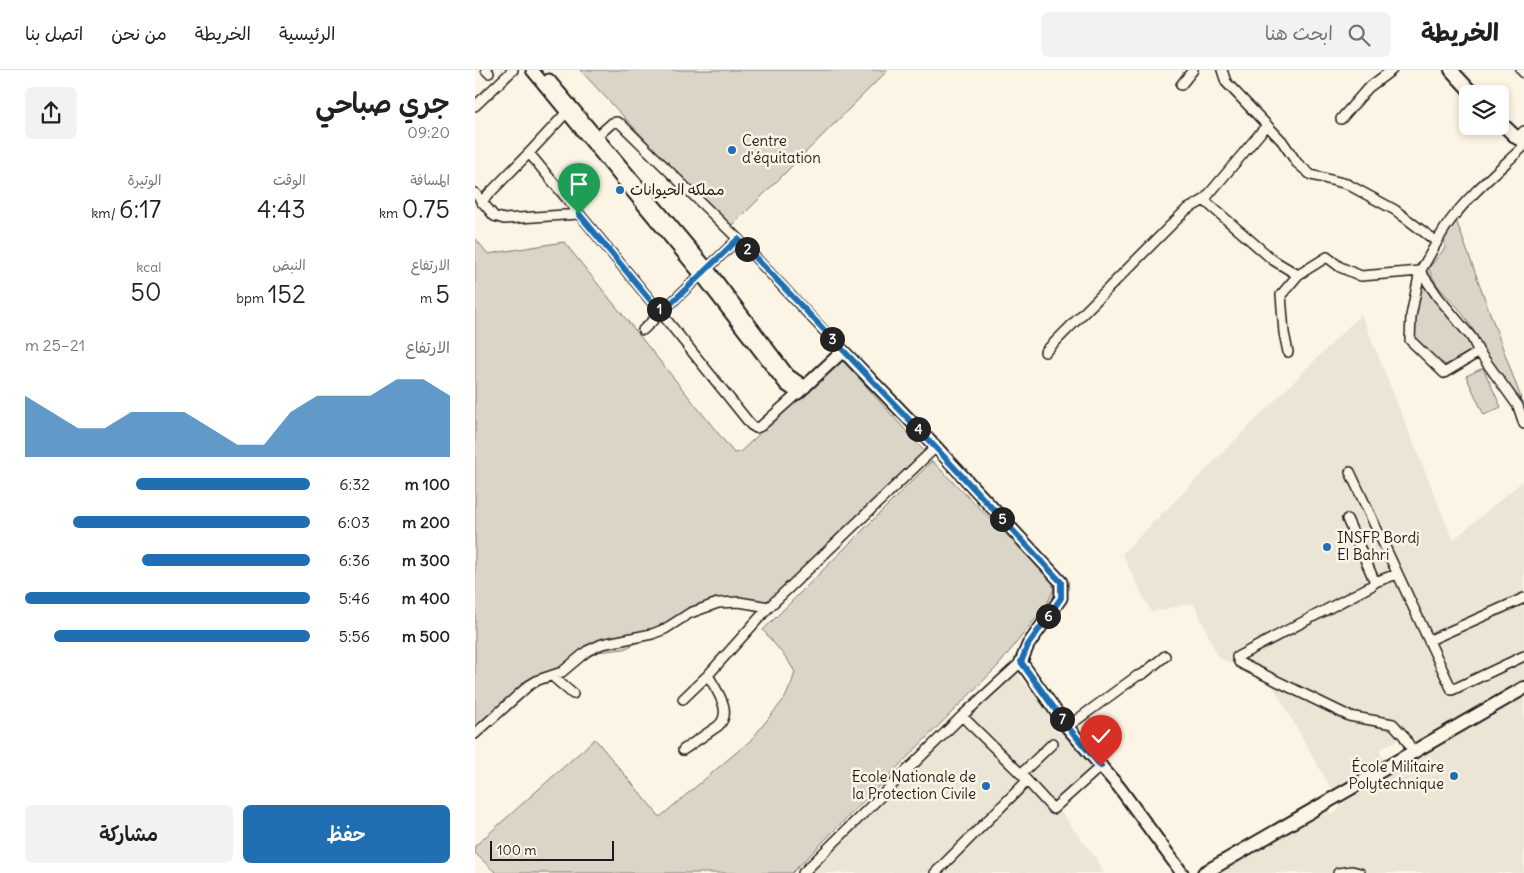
<!DOCTYPE html>
<html lang="ar">
<head>
<meta charset="utf-8">
<style>
	:root { --surface:#fff; --page:#f2f2f2; --text:#202124; --muted:#757577; --line:#e0e0e0; --accent:#1f6fb2 }
	body { margin:0; font-family:Delius,"Playpen Sans Arabic",sans-serif; background:var(--page); color:var(--text); direction:rtl; height:100vh; display:flex; flex-direction:column; font-size:19px; white-space:nowrap }
	* { box-sizing:border-box; margin:0 }
	p { font-size:16px; color:var(--muted) }
	.icon { flex:none; width:28px; height:28px; fill:none; stroke:currentColor; stroke-width:2; stroke-linecap:round; stroke-linejoin:round }
	.map { position:relative; flex:1; overflow:hidden; direction:ltr }
	.sheet { display:flex; flex-direction:column; background:var(--surface); width:475px }
	.sheet>* { flex:none }
	.buttons { position:absolute; left:984px; top:15px; display:grid; gap:10px }
	.buttons a { display:grid; place-items:center; width:50px; height:50px; border-radius:8px; background:var(--surface); box-shadow:0 2px 8px #0003; font-size:25px }
	.scale { position:absolute; left:15px; bottom:12px; width:124px; box-sizing:border-box; padding-left:5px; border:2px solid #1c1c1c; border-top:0; font-size:14px; line-height:18px; white-space:nowrap; color:#1c1c1c; -webkit-text-stroke:4px #fcf5e5; paint-order:stroke }
	.pin { position:absolute; display:grid; place-items:center; width:42px; height:42px; color:#fff; margin:-51px -21px; border-radius:50% 50% 50% 0; rotate:-45deg; box-shadow:0 0 5px #0007 }
	.pin .icon { rotate:45deg }
	.km { position:absolute; width:25px; height:25px; margin:-12px; border-radius:50%; background:#222; color:#fff; font-size:14px; line-height:25px; text-align:center }
	.round { display:grid; place-items:center; flex:none; width:52px; height:52px; border-radius:8px; background:var(--page) }
	.head { display:flex; align-items:center; justify-content:space-between; height:85px; padding:0 25px }
	h1 { font-size:28px; font-weight:600; line-height:38px }
	.metrics { display:grid; grid-template-columns:repeat(3,1fr); gap:8px; height:85px; padding:5px 25px }
	.metrics div { display:grid; align-content:center }
	.metrics b { font-size:25px; font-weight:600 }
	.metrics small { font-size:14px; font-weight:400 }
	.metrics p { font-size:14px }
	.chart { height:140px; padding:10px 25px }
	.chart p { display:flex; justify-content:space-between }
	.chart svg { width:100%; height:90px; margin-top:5px; fill:var(--accent); opacity:.7 }
	.cta { display:flex; gap:10px; margin-top:auto; padding:10px 25px }
	.cta a { flex:1; height:58px; border-radius:8px; background:var(--accent); color:#fff; font-size:20px; font-weight:600; line-height:58px; text-align:center }
	.cta a+a { background:var(--page); color:var(--text) }
	ul { padding:0 25px; list-style:none; font-size:16px }
	li { display:grid; grid-template-columns:80px 60px 1fr; align-items:center; height:38px }
	li i { height:12px; border-radius:6px; background:var(--accent) }
	header { display:flex; align-items:center; gap:30px; box-sizing:border-box; height:70px; padding:0 25px; background:var(--surface); border-bottom:1px solid var(--line) }
	header strong { font-size:24px }
	nav { display:flex; gap:28px; margin-inline-start:auto; font-size:18px }
	.search { width:350px; height:45px; background:var(--page); display:flex; align-items:center; gap:12px; box-sizing:border-box; padding:0 18px; border-radius:8px; color:var(--muted); font-size:19px }
	main { display:flex; flex:1; min-height:0 }
	.map>svg:first-child { display:block }
</style>
</head>
<body>
<header>
<strong>الخريطة</strong>
<div class="search"><svg class="icon" aria-label="search" viewBox="0 0 24 24"><circle cx="10" cy="10" r="6"/><path d="M15 15l6 6"/></svg>ابحث هنا</div>
<nav><a>الرئيسية</a><a>الخريطة</a><a>من نحن</a><a>اتصل بنا</a></nav>
</header>
<main>
<div class="map">
<svg width="1049" height="803" viewBox="0 0 1049 803">
	<rect width="100%" height="100%" fill="#fcf5e5"/>
	<filter id="ink" filterUnits="userSpaceOnUse"><feTurbulence type="fractalNoise" baseFrequency=".02" numOctaves="2"/><feDisplacementMap in="SourceGraphic" scale="10" xChannelSelector="R" yChannelSelector="G"/><feConvolveMatrix kernelMatrix="1 2 1 2 8 2 1 2 1" color-interpolation-filters="sRGB"/></filter>
	<g filter="url(#ink)">
		<path fill="#ebe5d6" d="M886,244L978,470L1049,410V612L943,673L935,663L904,680L910,693L858,722L798,616L743,587L719,533L676,542L647,484Z
			M540,601L619,699L580,734L619,786L629,803H334Z
			M1049,624V803H741L851,738L857,744L864,739L865,733Z"/>
		<path fill="#dbd5c8" stroke="#7c7872" d="M105,0H413L254,159Z
			M981,150L1046,328L1044,330L1008,280C1003,266 993,251 984,239C973,227 958,214 954,198L970,178C968,165 973,160 981,150Z
			M0,168L13,184L89,172L259,383L265,382L366,288L449,381L293,534L262,528L224,543L149,579L122,582L111,589L70,605L0,663Z
			M944,213H946L999,279L971,295C958,287 942,278 938,263Z
			M1008,298L1026,337L1009,345L991,306Z
			M457,391L570,503L577,511L579,519L572,534L523,596L317,803H21L0,783V776L120,669L185,747L276,670L310,628L317,612L320,602L312,589L288,560Z"/>
		<g fill="none" stroke-linecap="round" stroke-linejoin="round">
			<defs>
				<path id="minor" d="M11,0L14,3
					M747,0L751,12L807,71L822,93L836,105L872,114L920,140L962,172
					M1046,0L1049,3
					M706,15L718,0
					M0,36L38,0
					M866,49L893,18L917,0
					M792,55L729,130L798,190L823,205
					M1042,68L1049,61
					M118,70L137,53L142,52L146,54L263,169L368,281
					M1049,76C1024,100 996,123 975,151C963,167 956,185 945,201L963,227L997,268L1004,282L1043,336L1049,354
					M54,83L186,243L276,355L281,358L286,356L323,323
					M0,123L19,146L29,149L104,144
					M6,132L54,83L91,43
					M168,260L263,169
					M570,282L711,140L729,130
					M813,282L809,263L806,225L823,205L852,187L865,197L886,206L945,201L936,246L935,270L969,303L1004,282
					M875,402L977,620L1049,586
					M872,449L900,512
					M922,504L900,512L896,516L762,587L764,592L769,595L874,646L918,654L929,666L938,682
					M955,570L1049,528
					M77,606L98,624
					M208,629L233,605L294,537L461,377
					M487,646L546,704L578,739L626,696
					M592,657L662,606L668,604L690,586
					M0,664L53,616L63,610L87,602L112,581L127,574L177,564L190,559L215,543L243,533L264,532L294,537
					M208,680L243,656C259,642 241,620 233,605
					M546,704L578,673
					M328,803L487,646L546,592
					M460,803L552,711
					M863,803L877,801L885,803"/>
				<path id="tertiary" d="M57,0L226,205L311,315L323,323L368,281L461,377L586,512V528L553,575L546,592L592,657L644,717L707,803
					M74,10L233,199L313,305L330,317"/>
				<path id="secondary" d="M976,0L998,24
					M1025,52L1042,68L1049,71
					M729,803L1049,618"/>
			</defs>
			<use href="#minor" stroke="#1c1c1c" stroke-width="12"/>
			<use href="#tertiary" stroke="#1c1c1c" stroke-width="15"/>
			<use href="#secondary" stroke="#1c1c1c" stroke-width="16"/>
			<use href="#minor" stroke="#fcf5e5" stroke-width="9"/>
			<use href="#tertiary" stroke="#fcf5e5" stroke-width="11"/>
			<use href="#secondary" stroke="#fcf5e5" stroke-width="12"/>
		</g>
	</g>
	<g fill="none" stroke-linecap="round" stroke-linejoin="round" filter="url(#ink)">
		<defs>
			<path id="route" d="M104,144L186,243L263,169L460,377L586,512V528L553,575L546,592L592,656L626,696"/>
		</defs>
		<use href="#route" stroke="#fff" stroke-width="10"/>
		<use href="#route" stroke="#1f6fb2" stroke-width="6"/>
	</g>
	<g fill="#1f6fb2" stroke="#fcf5e5" stroke-width="2">
		<circle cx="257" cy="80" r="5"/>
		<circle cx="145" cy="120" r="5"/>
		<circle cx="852" cy="477" r="5"/>
		<circle cx="979" cy="706" r="5"/>
		<circle cx="511" cy="716" r="5"/>
	</g>
	<g text-anchor="middle" stroke-width="5" stroke-linejoin="round" paint-order="stroke">
		<g font-size="15" fill="#1c1c1c" stroke="#fcf5e5" text-anchor="start">
			<text x="267" y="76">Centre<tspan x="267" dy="17">d'équitation</tspan></text>
			<text x="155" y="125">مملكه الحيوانات</text>
			<text x="862" y="473">INSFP Bordj<tspan x="862" dy="17">El Bahri</tspan></text>
			<text x="969" y="702" text-anchor="end">École Militaire<tspan x="969" dy="17">Polytechnique</tspan></text>
			<text x="501" y="712" text-anchor="end">Ecole Nationale de<tspan x="501" dy="17">la Protection Civile</tspan></text>
		</g>
	</g>
</svg>
<div class="buttons">
<a><svg class="icon" aria-label="layers" viewBox="0 0 24 24"><path d="M12 4l9 5-9 5-9-5zM3 14l9 5 9-5"/></svg></a>
</div>
<div class="scale">100 m</div>
<div class="pin" style="left:104px;top:144px;background:#1e9e55"><svg class="icon" aria-label="arrive" viewBox="0 0 24 24"><path d="M6 21V4h12l-3 4 3 4H6"/></svg></div>
<div class="pin" style="left:626px;top:696px;background:#d93025"><svg class="icon" aria-label="check" viewBox="0 0 24 24"><path d="M5 12l5 5 9-10"/></svg></div>
<b class="km" style="left:184px;top:239px">1</b>
<b class="km" style="left:272px;top:179px">2</b>
<b class="km" style="left:357px;top:269px">3</b>
<b class="km" style="left:443px;top:359px">4</b>
<b class="km" style="left:527px;top:449px">5</b>
<b class="km" style="left:573px;top:546px">6</b>
<b class="km" style="left:587px;top:649px">7</b>
</div>
<section class="sheet">
<div class="head"><div><h1>جري صباحي</h1><p>09:20</p></div><a class="round"><svg class="icon" aria-label="share" viewBox="0 0 24 24"><path d="M12 15V3M7 8l5-5 5 5M5 13v7h14v-7"/></svg></a></div>
<div class="metrics">
<div><p>المسافة</p><b>0.75<small> km</small></b></div>
<div><p>الوقت</p><b>4:43</b></div>
<div><p>الوتيرة</p><b>6:17<small> /km</small></b></div>
</div>
<div class="metrics">
<div><p>الارتفاع</p><b>5<small> m</small></b></div>
<div><p>النبض</p><b>152<small> bpm</small></b></div>
<div><p>kcal</p><b>50</b></div>
</div>
<div class="chart"><p><span>الارتفاع</span>21–25 m</p>
<svg viewBox="0 0 160 44" preserveAspectRatio="none"><path d="M0 44V14L10 22L20 30L30 30L40 22L50 22L60 22L70 30L80 38L90 38L100 22L110 14L120 14L130 14L140 6L150 6L160 14V44z"/></svg>
</div>
<ul>
<li><b>100 m</b>6:32<i style="width:61%"></i></li>
<li><b>200 m</b>6:03<i style="width:83%"></i></li>
<li><b>300 m</b>6:36<i style="width:59%"></i></li>
<li><b>400 m</b>5:46<i style="width:100%"></i></li>
<li><b>500 m</b>5:56<i style="width:90%"></i></li>
</ul>
<div class="cta"><a>حفظ</a><a>مشاركة</a></div>
</section>
</main>
</body>
</html>
